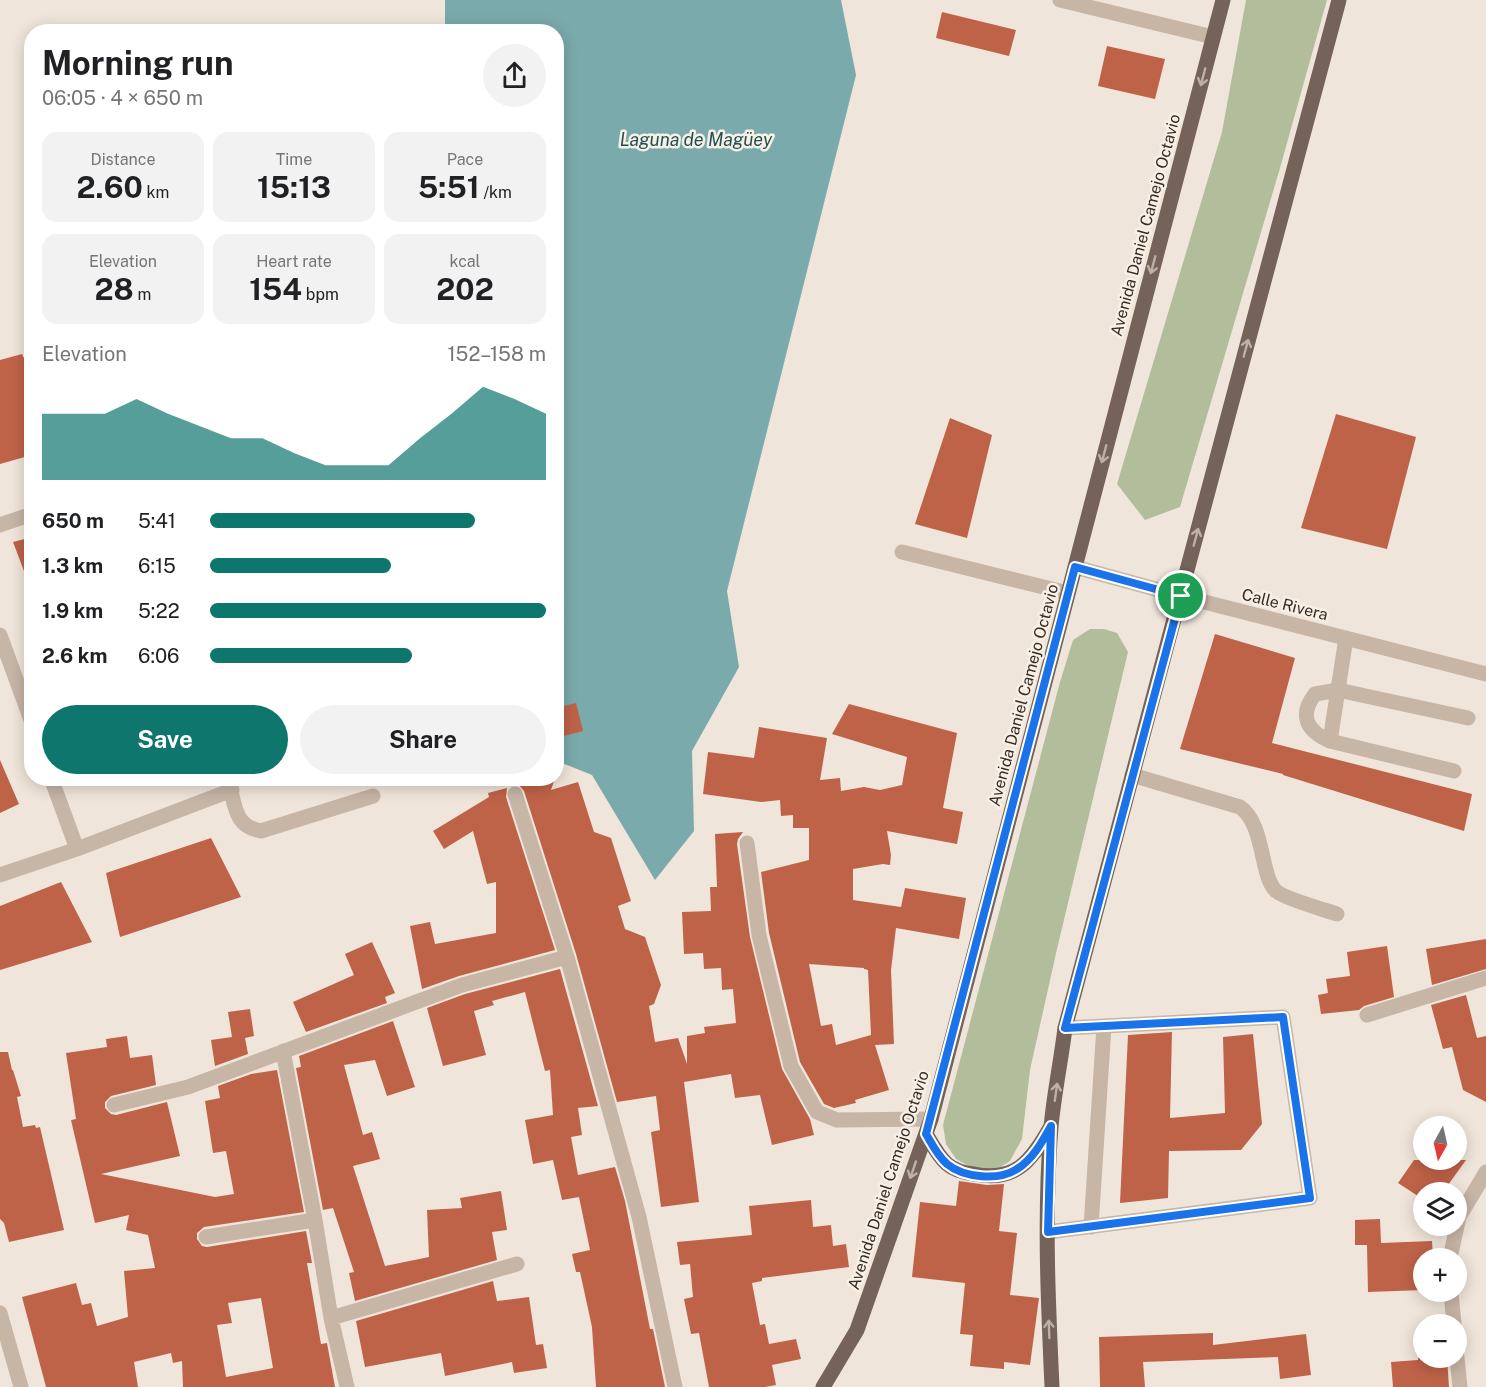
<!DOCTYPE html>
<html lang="en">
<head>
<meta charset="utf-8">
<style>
	:root { --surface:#fff; --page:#f2f2f2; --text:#202124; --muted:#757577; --accent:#0f766e }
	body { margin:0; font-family:"Public Sans",sans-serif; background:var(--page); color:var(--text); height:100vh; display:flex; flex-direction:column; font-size:22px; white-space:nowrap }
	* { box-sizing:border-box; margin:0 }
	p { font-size:20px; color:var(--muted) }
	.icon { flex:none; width:33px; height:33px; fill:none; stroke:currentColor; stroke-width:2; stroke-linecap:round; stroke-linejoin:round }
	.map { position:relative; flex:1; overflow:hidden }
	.sheet { position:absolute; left:24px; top:24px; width:540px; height:762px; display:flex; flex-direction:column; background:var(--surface); border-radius:24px; box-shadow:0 3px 15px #0003 }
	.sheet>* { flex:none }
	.needle { width:39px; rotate:188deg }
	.fabs { position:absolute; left:1413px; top:1116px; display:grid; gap:12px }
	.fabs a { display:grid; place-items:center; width:54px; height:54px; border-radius:50%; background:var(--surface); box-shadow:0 3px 15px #0003; font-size:30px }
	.pin { position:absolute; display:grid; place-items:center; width:51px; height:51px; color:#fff; margin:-26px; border:3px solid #fff; border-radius:50%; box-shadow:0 2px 6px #0007 }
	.round { display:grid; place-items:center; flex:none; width:63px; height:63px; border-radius:32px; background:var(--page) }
	.overview { display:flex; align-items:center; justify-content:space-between; height:102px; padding:0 18px }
	h1 { font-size:33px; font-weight:700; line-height:45px }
	.metrics { display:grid; grid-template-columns:repeat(3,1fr); gap:9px; height:102px; padding:6px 18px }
	.metrics div { display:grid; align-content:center; border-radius:15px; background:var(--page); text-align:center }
	.metrics b { font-size:30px; font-weight:700 }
	.metrics small { font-size:16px; font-weight:400 }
	.metrics p { font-size:16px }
	.chart { height:168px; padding:12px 18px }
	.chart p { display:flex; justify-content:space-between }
	.chart svg { width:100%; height:108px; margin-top:6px; fill:var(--accent); opacity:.7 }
	.cta { display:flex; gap:12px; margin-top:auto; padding:12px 18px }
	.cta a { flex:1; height:69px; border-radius:36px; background:var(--accent); color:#fff; font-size:24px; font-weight:700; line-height:69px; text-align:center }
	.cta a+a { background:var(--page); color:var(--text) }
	ul { padding:0 18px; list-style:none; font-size:20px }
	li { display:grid; grid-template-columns:96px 72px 1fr; align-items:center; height:45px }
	li i { height:15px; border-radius:8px; background:var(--accent) }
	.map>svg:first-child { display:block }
</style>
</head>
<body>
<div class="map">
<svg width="1486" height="1387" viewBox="0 0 1486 1387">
	<rect width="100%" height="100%" fill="#f0e5da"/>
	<path fill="#b2be9b" d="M1246,0H1327L1280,168L1180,507L1145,520L1117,484L1222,132Z
		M1090,629H1104L1117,633L1128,652L1057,949L1030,1070L1022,1139L1010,1161L996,1170L974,1169L956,1159L946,1144L943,1125L1060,682L1073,640Z"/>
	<path fill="#7aaaab" d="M445,0H841L856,75L727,591L739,667L692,751L694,831L655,880L592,775L557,761L556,32H445Z"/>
	<path fill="#bf6348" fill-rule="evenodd" d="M942,12L1016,30L1009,56L936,38Z
		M1107,46L1165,59L1155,99L1098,86Z
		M22,354L32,376V455L0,464V360Z
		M1336,414L1416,437L1387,549L1301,528Z
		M950,418L992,435L967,538L915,524Z
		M32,537V587H30L13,542Z
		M1215,634L1295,658L1272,743L1472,794L1464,831L1283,775V774L1180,749Z
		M576,703L583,731L556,738V708Z
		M849,704L957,733L943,808L963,812L957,844L887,831L891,855L890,865L883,864L853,869V900L901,907L905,888L966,898L959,939L896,928L891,970L894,1044L875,1045L889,1090L855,1100L856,1103L834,1108L824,1104L800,1062L769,933L761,872L809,860V828H793V815L781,816L780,800L761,802L703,794L708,752L754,758L759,727L827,738L820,780L840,778L841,791L864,787L880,790L902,785L907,757L832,734ZM809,964L864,968V969L868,970L871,1035L836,1045L832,1024L821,1026Z
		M0,760L19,804L0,813Z
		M519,778H555L551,790L578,782L594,832L611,838L631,901L618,906L625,929L645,937L661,985L654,1004L649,1006L655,1042L678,1038L687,1064V1036L705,1033L704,1027L736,1023L733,989L722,990L721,968L704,969L703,953L684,954L682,912L711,911L710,887H717L715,834L743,832L738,839L737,844L750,937L782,1069L810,1119L814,1135L772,1145L760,1095L735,1098L731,1074L684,1082L699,1202L661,1207L651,1132L660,1130L656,1096L617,1102L576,954L524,791L519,785L521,784Z
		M507,788L506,797L555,950L459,976L422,989L410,926L430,922L435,944L496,933V882L487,884L473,831L444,849L433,831L489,797L488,793Z
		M211,838L241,897L120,937L106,873Z
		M61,882L92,942L0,970V906Z
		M1486,939V969L1432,985L1426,949Z
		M372,942L395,993L385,997L387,1003L306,1032L293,1002L354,975L345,954Z
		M1387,946L1394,997L1364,1006L1359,1010L1321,1014L1318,995L1328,993L1326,979L1350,976L1347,952Z
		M560,969L598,1106L578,1108L582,1135L571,1137L578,1175L615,1167L625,1201L650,1329H653L665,1387H596L592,1327L580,1272H576L572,1254L590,1250L579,1197L562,1200L553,1160L533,1164L525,1120L553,1115L550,1070L545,1071L525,992L492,1001L494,1005L474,1011L486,1055L443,1066L427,1008L465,994Z
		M1466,995L1477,1038L1486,1036V1102L1463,1090L1452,1047L1443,1049L1431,1005Z
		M250,1009L254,1036L245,1038L248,1054L215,1066L211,1040L232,1037L228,1012Z
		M393,1021L415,1087L387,1096L375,1060L344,1065L363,1135L372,1132L380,1159L353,1166L385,1266L429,1257L427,1210L462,1208L460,1198L501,1191L507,1230L492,1232L497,1260L355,1301L349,1273L354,1272L333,1208L323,1210L296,1068L301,1067L299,1056Z
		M1172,1032L1170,1118L1225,1113L1223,1037L1253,1034L1262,1124L1241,1150L1169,1151L1168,1198L1120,1203L1128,1035Z
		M127,1036L130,1058L152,1055L156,1085L111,1096L105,1102V1108L111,1114L116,1115L167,1102L180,1156L101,1174L215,1197L234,1194L226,1151L213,1153L205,1101L220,1098L218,1086L251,1074L277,1070L304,1212L204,1227L197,1233V1239L202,1246L207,1247L306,1231L312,1263H307L321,1344L327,1343L335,1387H183L182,1361L173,1363L171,1353L134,1362L138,1387H46L22,1297L76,1283L82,1305L91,1303L97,1326L128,1317L124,1271L155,1268L148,1235L126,1230L129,1215L95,1223L71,1120L76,1119L66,1053L107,1047L106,1039ZM261,1298L273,1368L226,1377L217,1325L232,1323L228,1303Z
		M0,1052H8L12,1070H13L21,1096L17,1097L23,1127L35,1125L36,1128L40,1127L64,1230L9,1242L4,1223L0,1219Z
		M1414,1160H1466L1443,1192H1424V1200L1398,1183Z
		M959,1181L987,1185L1004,1184L999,1231L1017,1233L1010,1295L1039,1298L1030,1365L1004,1362V1369L970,1366L973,1335L960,1334L965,1283L912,1277L920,1202L956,1206Z
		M811,1200L813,1227L831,1225L833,1246L846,1244L849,1267L762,1278V1281L752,1283L760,1325L765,1324L769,1344L796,1339L801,1359L772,1365L776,1385L765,1387H709L699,1333L691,1334L684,1299L693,1297L690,1264L680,1265L677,1242L752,1235L749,1206Z
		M1380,1219L1381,1243L1432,1241L1433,1258H1424V1290L1368,1292L1367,1245H1355V1220Z
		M493,1281L497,1301L529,1297L536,1345L543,1344L547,1368L514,1373L512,1362L445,1376L441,1353L365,1367L356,1321Z
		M1213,1333V1345L1306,1334L1311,1375L1280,1379L1278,1357L1143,1362L1145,1387H1100L1099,1337Z
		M1418,1358H1447L1449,1387H1393L1391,1362L1418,1360Z"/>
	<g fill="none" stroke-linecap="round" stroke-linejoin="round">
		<path stroke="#c7b5a6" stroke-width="15" d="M1060,0L1213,37
			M0,525L32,514
			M902,552L1068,593
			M1075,567L1181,596L1486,674
			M0,635L32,723
			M1330,741L1346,638
			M1454,771L1330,741C1306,731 1299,715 1315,694L1338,690L1468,718
			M1132,775L1240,807C1265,824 1260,877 1276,891C1283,898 1325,910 1337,914
			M51,778L77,849
			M227,778C236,802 232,826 261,831L373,796
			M515,794L567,957L639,1217L675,1387
			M747,843L759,935L791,1066L817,1112L837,1120L931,1119
			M0,875L77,849L232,790
			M1367,1015L1486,978
			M283,1051L315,1220L331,1318L347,1387
			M114,1105L188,1087L462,985L567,957
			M1091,1227L1104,1026
			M1048,1232L1310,1198L1283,1017L1065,1028
			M206,1237L315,1220
			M1450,1258L1459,1217L1486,1172
			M1451,1292L1454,1324
			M0,1313L21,1387
			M331,1318L517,1264
			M1456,1348L1460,1387"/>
		<path stroke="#756258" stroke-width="15" d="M926,1134C932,1144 938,1156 947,1164C954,1170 965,1173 974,1174C1015,1182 1031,1162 1050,1128
			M823,1387L857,1330L931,1119L1223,0
			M1052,1387C1048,1300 1044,1214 1051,1127C1054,1094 1061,1061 1065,1028L1339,0"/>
	</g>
	<defs><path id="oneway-shaft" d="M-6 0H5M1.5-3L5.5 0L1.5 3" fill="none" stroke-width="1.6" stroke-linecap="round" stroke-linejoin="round" transform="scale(1.5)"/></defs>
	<g stroke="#bdb0a6">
		<use href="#oneway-shaft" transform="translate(1203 77) rotate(105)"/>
		<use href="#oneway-shaft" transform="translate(1153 265) rotate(105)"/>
		<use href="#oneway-shaft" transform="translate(1246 348) rotate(-75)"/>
		<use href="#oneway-shaft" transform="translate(1104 454) rotate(105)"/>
		<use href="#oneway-shaft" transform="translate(1196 537) rotate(-75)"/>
		<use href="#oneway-shaft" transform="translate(1056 1092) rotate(-82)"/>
		<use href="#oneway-shaft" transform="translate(913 1170) rotate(109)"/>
		<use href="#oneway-shaft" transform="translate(1049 1329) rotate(-92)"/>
	</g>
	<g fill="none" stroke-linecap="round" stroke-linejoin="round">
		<defs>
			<path id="route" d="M1075,567L1181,596L1065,1028L1283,1017L1310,1198L1048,1232L1051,1126C1042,1142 1033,1159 1017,1169C999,1181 964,1178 947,1164C937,1155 932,1144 926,1134Z"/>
		</defs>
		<use href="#route" stroke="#fff" stroke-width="12"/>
		<use href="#route" stroke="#1a73e8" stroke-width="8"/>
	</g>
	<g text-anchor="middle" stroke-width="5" stroke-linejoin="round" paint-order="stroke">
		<g font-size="16" fill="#342b27" stroke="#f8efe5">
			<text transform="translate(1145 225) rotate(-75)" y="6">Avenida Daniel Camejo Octavio</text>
			<text transform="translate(1285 604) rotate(14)" y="6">Calle Rivera</text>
			<text transform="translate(1023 695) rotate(-75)" y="6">Avenida Daniel Camejo Octavio</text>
			<text transform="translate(888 1180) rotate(-72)" y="6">Avenida Daniel Camejo Octavio</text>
		</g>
		<g font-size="18" font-style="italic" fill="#1f5053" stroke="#f8efe5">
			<text x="696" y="146">Laguna de Magüey</text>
		</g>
	</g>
</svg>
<div class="fabs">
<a><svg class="needle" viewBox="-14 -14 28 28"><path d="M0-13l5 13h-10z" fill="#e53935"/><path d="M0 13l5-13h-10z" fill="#757577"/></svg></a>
<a><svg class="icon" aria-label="layers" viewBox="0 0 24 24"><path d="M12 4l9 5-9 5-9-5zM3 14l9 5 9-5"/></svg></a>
<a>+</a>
<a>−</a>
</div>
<div class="pin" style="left:1181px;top:596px;background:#1e9e55"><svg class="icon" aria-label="arrive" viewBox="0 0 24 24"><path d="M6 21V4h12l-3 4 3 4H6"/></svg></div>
<section class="sheet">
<div class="overview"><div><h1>Morning run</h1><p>06:05 · 4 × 650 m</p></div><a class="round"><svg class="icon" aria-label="share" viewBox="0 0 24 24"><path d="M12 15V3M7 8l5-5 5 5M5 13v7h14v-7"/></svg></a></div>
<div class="metrics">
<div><p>Distance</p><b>2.60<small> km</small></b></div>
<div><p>Time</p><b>15:13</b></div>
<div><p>Pace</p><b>5:51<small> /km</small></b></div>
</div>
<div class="metrics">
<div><p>Elevation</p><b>28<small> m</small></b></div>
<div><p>Heart rate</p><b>154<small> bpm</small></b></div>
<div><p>kcal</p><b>202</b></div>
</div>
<div class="chart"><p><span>Elevation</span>152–158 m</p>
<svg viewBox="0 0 160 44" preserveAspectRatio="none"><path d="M0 44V17L10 17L20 17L30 11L40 17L50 22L60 27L70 27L80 33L90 38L100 38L110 38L120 27L130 17L140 6L150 11L160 17V44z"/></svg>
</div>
<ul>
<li><b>650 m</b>5:41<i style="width:79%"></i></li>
<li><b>1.3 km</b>6:15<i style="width:54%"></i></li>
<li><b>1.9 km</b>5:22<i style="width:100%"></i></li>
<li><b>2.6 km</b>6:06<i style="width:60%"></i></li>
</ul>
<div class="cta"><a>Save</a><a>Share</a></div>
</section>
</div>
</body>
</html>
